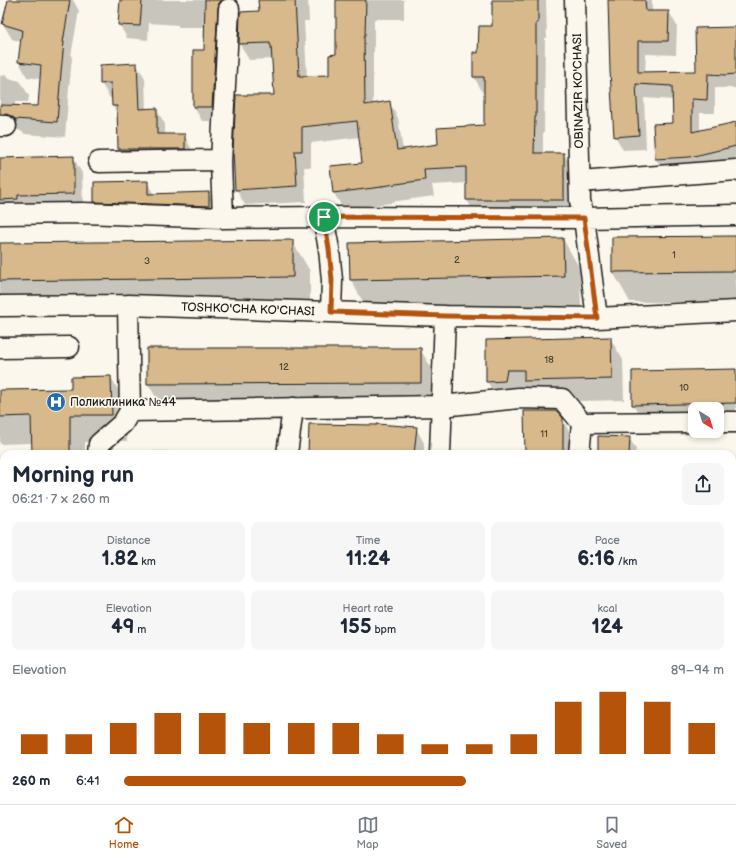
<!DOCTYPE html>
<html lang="en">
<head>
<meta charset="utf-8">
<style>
	:root { --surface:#fff; --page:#f6f6f7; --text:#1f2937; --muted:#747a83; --line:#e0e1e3; --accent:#b45309 }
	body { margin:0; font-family:"Balsamiq Sans",sans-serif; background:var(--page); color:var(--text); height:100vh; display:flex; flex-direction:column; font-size:15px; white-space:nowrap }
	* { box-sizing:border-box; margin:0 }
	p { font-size:13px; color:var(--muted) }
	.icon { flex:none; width:22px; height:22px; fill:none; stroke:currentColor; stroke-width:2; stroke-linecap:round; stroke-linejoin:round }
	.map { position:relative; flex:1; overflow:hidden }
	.side { position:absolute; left:0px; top:450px; width:736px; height:354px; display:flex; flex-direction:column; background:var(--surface); border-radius:12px 12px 0 0; box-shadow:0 2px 6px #0003 }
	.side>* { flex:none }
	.needle { width:26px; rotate:142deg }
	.tools { position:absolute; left:688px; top:402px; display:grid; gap:8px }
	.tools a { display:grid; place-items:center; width:36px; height:36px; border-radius:8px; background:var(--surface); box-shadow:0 2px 6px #0003; font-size:20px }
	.pin { position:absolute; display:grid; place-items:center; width:34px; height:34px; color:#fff; margin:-17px; border:2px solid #fff; border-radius:50%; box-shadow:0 1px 4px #0007 }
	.round { display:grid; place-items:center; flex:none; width:42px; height:42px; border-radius:8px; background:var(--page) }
	.head { display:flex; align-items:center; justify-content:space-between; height:68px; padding:0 12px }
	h1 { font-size:22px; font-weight:700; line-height:30px }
	.figures { display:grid; grid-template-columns:repeat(3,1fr); gap:6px; height:68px; padding:4px 12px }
	.figures div { display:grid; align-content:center; border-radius:8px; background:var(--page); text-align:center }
	.figures b { font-size:20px; font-weight:700 }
	.figures small { font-size:11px; font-weight:400 }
	.figures p { font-size:11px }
	.chart { height:112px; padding:8px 12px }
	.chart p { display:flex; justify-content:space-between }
	.chart svg { width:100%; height:72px; margin-top:4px; stroke:var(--accent); stroke-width:6 }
	ul { padding:0 12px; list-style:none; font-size:13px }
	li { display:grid; grid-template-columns:64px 48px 1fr; align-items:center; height:30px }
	li i { height:10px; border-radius:5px; background:var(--accent) }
	.tab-bar { display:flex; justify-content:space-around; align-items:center; height:56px; border-top:1px solid var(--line); background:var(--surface); font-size:11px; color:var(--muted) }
	.tab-bar a { display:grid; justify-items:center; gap:2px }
	.tab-bar .active { color:var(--accent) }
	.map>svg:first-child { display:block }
</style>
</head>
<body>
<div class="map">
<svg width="736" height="804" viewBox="0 0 736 804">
	<rect width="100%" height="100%" fill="#fbf7ec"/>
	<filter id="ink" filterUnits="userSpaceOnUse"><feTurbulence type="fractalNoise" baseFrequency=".025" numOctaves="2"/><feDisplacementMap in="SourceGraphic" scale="8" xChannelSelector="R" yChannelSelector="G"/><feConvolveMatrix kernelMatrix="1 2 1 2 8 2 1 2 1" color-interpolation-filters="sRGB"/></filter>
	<g filter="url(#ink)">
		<path fill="#f0e4cf" d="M0,728H4V800H161V804H0Z
			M736,760V804H701L700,800H732V762Z"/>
		<path fill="#0003" fill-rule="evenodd" d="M9,0H73L79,11L71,56L72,58L69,88L65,137L25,134L21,131L15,129L0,133V76L6,75L8,78L20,81L29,96L28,102H15V106L39,107L41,79L27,77L19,62L21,42L12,39L3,24Z
			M119,0H222L229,14L220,121H202L194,107L205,51L206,27H178V25L149,23L148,40L127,38L119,24L120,10L119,7Z
			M261,0H308L309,21H304L307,77L330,76L337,55L338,0H404V19H374V52H373V105L389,102L398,118L403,150L439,145L485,126V93H483L474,77L479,54L493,27V0H546L547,38H545L544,133H543V154H564L573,170L572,216H476L467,200V183L432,185L434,196L391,202V203L343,209L334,193L363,163L360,137L311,143V167H304L306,202L245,205L236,189L275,96L273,59L249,60L240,44L260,12Z
			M609,0H652V12H669L677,26L676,55L646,54L645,73L697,72L736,28V88H715V113H700V131L736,123V161L664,173L656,159L674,124L673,100L644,98L646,149L623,150L615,136Z
			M136,64L145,78L146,109H156L165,124V135H184L192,150V163L127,164L119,149L118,115L113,106V98H110L101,83Z
			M73,157L82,173L83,210L0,215V158Z
			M147,182L154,195L209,193L218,210L105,218L95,202Z
			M736,237V302H630L613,272Z
			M563,239L580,269L581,306L368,311L351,280L350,243Z
			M292,241L310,271V308L0,311V244Z
			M610,338L623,360L624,400L500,403L487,381V341Z
			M420,349L438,379V413L166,414L148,384Z
			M736,370V434L651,435L633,404ZM695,409H717V431H695Z
			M111,377L126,404L127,441L85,442V454H33L32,443L0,444V391L72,390Z
			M562,419L581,452V454H526Z
			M416,428L424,443V454H309Z
			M629,438L636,449L635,454H599Z
			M111,451H169L171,454H111Z
			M736,491V541L732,542V492Z
			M736,560V610L732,613V561Z
			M0,571H4V683H0Z
			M732,619H736V743L732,746Z
			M191,800H249L270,803V800H300L302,804H190Z
			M325,800H370L368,804H328Z
			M399,800H424L426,804H399Z
			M557,800H595L596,804H555V803L557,802Z
			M632,800H667L668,804H634Z"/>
		<path fill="#d7b98b" stroke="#1c1c1c" d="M8,0H70L63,42H64L61,72L57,122L15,119L11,116L6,114H0V105L38,106L41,65L18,62L22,30L2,24Z
			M120,0H142L140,26L118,25Z
			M205,0H222L219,3L218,8L212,107H193V50H204Z
			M258,0H295L299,76L329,75V55L336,54V0H366L365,36H364L365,105L390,101L397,150L438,144L437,128L484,125V77H473V52L478,53L479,26H492V0H538V23H536V117H535L534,153H564V200H466V167L424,169L425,180L382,186V187L333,193L330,166L362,163L357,121L302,127V151H295L297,186L235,190L233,151L236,95H274L271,45H270V43L239,44L240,12L259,11Z
			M608,0H645L646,11H669L668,41H638V72L696,71L695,28L736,27V74L725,75L708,74L707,100L692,99V132L736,122V146L690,157L655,159L653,124L673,123L672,86L636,84L639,135L614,137L610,71Z
			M137,63L139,109L157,108V134H185V149H118L117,106H112L111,83L100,84V65Z
			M74,156V194L18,195V199L0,200V158Z
			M148,181V194L209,192V206L94,202V182Z
			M736,236V271L612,272V237Z
			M563,238L564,276L350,280L349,243Z
			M293,240V277L0,281V243Z
			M611,337L612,379L524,381V370H507L505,381L486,382V340Z
			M147,348H421V383L147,384Z
			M736,369V403L632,405V371Z
			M111,376L112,415H70V454H32L31,416L0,417V390L71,389V377Z
			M524,411H557L563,418V454H525Z
			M309,424L377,425V424L417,427L414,454H308Z
			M598,436L630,437L629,454H598Z"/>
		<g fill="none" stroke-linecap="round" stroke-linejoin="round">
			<defs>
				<path id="minor" d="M575,0L580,201L584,218L597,318
					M0,126H6
					M99,162L213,160L221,162L223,218
					M221,162L229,9
					M580,182L736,170
					M0,214L83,213L223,218L323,217L584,218L736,215
					M323,217L329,249L332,280L331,312
					M128,305L130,411L442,406L519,398L562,399L582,423
					M0,306L128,305L445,316L597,318L736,311
					M0,348L69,347
					M717,422H736
					M98,454L99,444L123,423L130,411
					M287,454L293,408
					M440,454L445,316
					M579,454L582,423L695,422
					M732,480L736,479
					M0,545H4
					M732,607H736
					M0,705H4
					M732,740L736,738
					M538,800L539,804
					M672,800L673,804
					M176,804L177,800
					M309,804V800"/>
			</defs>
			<use href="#minor" stroke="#1c1c1c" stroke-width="23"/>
			<use href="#minor" stroke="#fbf7ec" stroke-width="20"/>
		</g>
	</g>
	<g fill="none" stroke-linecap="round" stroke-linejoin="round" filter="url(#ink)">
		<defs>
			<path id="route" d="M324,217L584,218L597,318L445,316L331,312L332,280L329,249Z"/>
		</defs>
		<use href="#route" stroke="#fff" stroke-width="8"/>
		<use href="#route" stroke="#b45309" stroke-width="5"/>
	</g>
	<defs>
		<symbol id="hospital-disc" viewBox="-11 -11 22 22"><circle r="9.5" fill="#1f6fb2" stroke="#fbf7ec"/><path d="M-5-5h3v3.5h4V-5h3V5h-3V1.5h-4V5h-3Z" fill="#fff"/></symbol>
	</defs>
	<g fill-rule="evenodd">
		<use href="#hospital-disc" x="45" y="391" width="22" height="22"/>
	</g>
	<g text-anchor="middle" stroke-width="3.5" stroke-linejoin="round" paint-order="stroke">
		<g font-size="10" fill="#4b4338">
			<text x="674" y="258">1</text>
			<text x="457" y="263">2</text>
			<text x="147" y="264">3</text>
			<text x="549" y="363">18</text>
			<text x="284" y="370">12</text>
			<text x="684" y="391">10</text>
			<text x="544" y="437">11</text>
		</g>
		<g font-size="12" fill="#1c1c1c" stroke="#fbf7ec">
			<text transform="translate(578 91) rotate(-91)" y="4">OBINAZIR KO'CHASI</text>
			<text transform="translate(248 309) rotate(2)" y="4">TOSHKO'CHA KO'CHASI</text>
		</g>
		<g font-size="12" fill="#1c1c1c" stroke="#fbf7ec" text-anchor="start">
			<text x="70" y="406">Поликлиника №44</text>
		</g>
	</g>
</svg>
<div class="tools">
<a><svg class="needle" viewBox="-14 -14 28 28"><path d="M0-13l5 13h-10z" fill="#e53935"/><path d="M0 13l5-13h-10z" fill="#747a83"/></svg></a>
</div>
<div class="pin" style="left:324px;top:217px;background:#1e9e55"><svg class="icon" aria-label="arrive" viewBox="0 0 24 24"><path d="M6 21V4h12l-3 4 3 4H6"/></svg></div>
<section class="side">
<div class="head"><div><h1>Morning run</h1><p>06:21 · 7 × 260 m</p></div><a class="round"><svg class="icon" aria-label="share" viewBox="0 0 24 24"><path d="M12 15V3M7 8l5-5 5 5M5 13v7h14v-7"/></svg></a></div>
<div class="figures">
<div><p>Distance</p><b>1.82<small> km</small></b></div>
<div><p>Time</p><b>11:24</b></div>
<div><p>Pace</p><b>6:16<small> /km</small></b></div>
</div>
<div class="figures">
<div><p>Elevation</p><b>49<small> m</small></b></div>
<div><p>Heart rate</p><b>155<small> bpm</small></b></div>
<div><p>kcal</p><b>124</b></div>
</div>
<div class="chart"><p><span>Elevation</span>89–94 m</p>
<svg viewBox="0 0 160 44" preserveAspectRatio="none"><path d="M5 44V32M15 44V32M25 44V25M35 44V19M45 44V19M55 44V25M65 44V25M75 44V25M85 44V32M95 44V38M105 44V38M115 44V32M125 44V12M135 44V6M145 44V12M155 44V25"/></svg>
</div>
<ul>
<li><b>260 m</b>6:41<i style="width:57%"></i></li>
</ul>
</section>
</div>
<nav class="tab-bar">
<a class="active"><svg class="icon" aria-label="home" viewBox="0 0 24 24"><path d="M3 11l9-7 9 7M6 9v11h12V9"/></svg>Home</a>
<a><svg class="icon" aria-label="map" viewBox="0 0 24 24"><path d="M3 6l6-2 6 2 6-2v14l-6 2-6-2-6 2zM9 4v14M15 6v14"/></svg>Map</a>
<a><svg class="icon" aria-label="saved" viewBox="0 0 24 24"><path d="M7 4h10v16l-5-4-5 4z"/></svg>Saved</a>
</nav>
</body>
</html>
